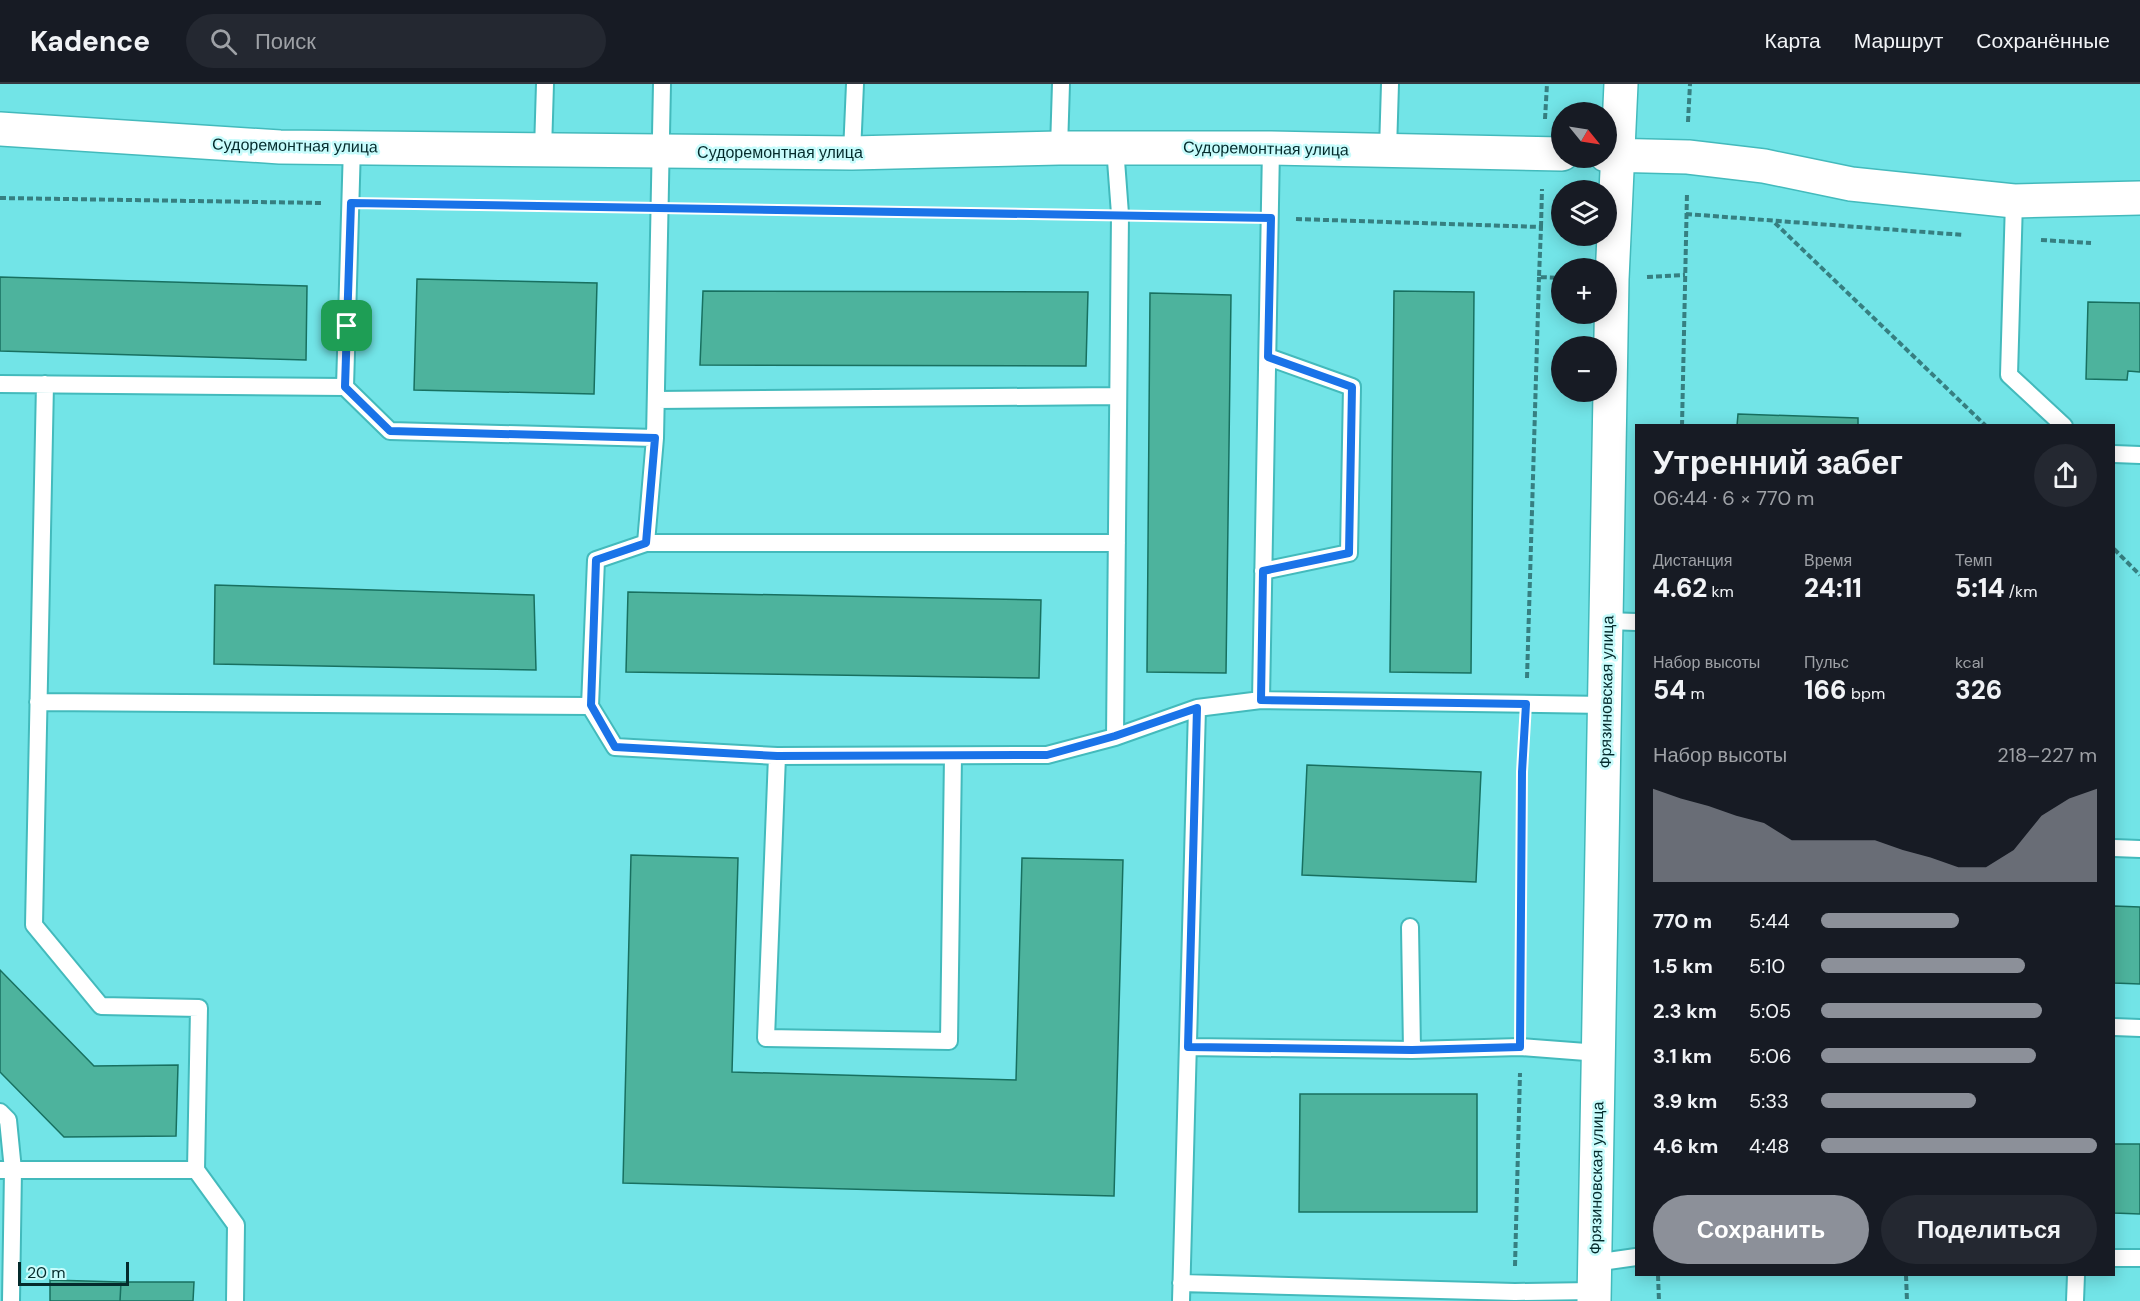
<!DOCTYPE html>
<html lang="ru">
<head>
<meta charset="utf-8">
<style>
	:root { --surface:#171b24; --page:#242831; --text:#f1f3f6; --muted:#9ea1a6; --line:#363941; --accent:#8c9099 }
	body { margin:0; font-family:"DM Sans",sans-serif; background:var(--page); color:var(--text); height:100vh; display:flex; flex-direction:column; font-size:22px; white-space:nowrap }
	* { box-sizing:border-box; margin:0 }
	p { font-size:20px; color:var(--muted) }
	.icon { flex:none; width:33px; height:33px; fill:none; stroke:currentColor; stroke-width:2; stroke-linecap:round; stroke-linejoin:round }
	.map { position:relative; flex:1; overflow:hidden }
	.side { position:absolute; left:1635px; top:340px; width:480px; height:852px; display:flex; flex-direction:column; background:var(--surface); border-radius:0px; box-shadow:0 3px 15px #0003 }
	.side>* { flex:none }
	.needle { width:39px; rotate:120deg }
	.tools { position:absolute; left:1551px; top:18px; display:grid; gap:12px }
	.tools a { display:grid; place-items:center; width:66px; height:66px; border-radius:50%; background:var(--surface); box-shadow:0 3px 15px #0003; font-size:30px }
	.scale { position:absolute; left:18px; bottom:15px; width:111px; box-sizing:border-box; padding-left:6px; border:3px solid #042b2c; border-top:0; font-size:16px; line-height:21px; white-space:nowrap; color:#042b2c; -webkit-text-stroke:4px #c8fcfc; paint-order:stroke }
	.pin { position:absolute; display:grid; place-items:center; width:51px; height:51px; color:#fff; margin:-26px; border-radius:12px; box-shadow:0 3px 9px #0006 }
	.round { display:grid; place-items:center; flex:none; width:63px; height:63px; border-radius:32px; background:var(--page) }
	.head { display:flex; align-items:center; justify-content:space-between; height:102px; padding:0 18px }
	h1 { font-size:33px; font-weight:800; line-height:45px }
	.metrics { display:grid; grid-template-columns:repeat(3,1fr); gap:9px; height:102px; padding:6px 18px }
	.metrics div { display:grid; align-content:center }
	.metrics b { font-size:26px; font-weight:800 }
	.metrics small { font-size:16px; font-weight:400 }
	.metrics p { font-size:16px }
	.chart { height:168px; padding:12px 18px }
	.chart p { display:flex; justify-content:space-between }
	.chart svg { width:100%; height:108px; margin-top:6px; fill:var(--accent); opacity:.7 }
	.button { display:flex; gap:12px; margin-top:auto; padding:12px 18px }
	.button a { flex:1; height:69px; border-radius:36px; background:var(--accent); color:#fff; font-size:24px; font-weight:800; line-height:69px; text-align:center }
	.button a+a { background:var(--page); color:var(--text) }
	ul { padding:0 18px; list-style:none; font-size:20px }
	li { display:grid; grid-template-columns:96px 72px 1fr; align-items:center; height:45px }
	li i { height:15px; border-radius:8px; background:var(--accent) }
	header { display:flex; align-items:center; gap:36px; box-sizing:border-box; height:84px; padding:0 30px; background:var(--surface); border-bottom:2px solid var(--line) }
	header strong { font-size:28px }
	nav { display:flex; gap:33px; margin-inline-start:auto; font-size:21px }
	.search { width:420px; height:54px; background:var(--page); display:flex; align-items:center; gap:15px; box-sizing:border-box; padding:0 21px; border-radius:33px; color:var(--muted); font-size:22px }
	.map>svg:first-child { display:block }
</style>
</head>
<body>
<header>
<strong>Kadence</strong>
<div class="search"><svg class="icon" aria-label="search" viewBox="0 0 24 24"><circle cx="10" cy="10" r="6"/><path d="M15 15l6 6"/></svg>Поиск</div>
<nav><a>Карта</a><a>Маршрут</a><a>Сохранённые</a></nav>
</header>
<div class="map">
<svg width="2140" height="1217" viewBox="0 0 2140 1217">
	<rect width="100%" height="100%" fill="#72e4e7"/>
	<path fill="#4db39d" stroke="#187060" stroke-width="1.5" d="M0,193L307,202L306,276L0,267Z
		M417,195L597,199L594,310L414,306Z
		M703,207L1088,208L1086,282L700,281Z
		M1394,207L1474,208L1471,589L1390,588Z
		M1150,209L1231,211L1226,589L1147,588Z
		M2088,218L2140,219V288L2128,287L2127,296L2086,295Z
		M1738,330L1858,334V342H1737Z
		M215,501L534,511L536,586L214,580Z
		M628,508L1041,516L1039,594L626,588Z
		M1307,681L1481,688L1476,798L1302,791Z
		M631,771L738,774L732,988L1016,996L1022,774L1123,776L1114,1112L623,1099Z
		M2114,822L2140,823V900L2114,899Z
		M0,886L94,982L178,981L176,1052L64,1053L0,988Z
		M1300,1010H1477V1128H1299Z
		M2114,1060H2140V1130L2114,1129Z
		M50,1196L121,1198L120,1217H50Z
		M121,1198H194L193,1217H120Z"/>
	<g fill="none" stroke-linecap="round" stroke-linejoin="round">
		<defs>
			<path id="service" d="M662,0L655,354L646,459H1117
				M1115,63L1120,130L1115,653
				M1059,64L1061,0
				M1271,64L1261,616L1606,621
				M543,66L545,0
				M1388,66L1390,0
				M852,69L855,0
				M2014,117L2009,291L2064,342
				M0,300L345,303L352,62
				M45,300L34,841L101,922L199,924L196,1086L236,1141L235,1217
				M345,303L390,347L655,354
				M656,316L1118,312
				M2114,370L2140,371
				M1263,487L1349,469L1352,303L1268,273
				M1607,537L1636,538
				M38,618L590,622L615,663L777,672L1047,671L1115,653L1197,624L1181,1217
				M590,622L596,476L646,459
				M1197,624L1261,616
				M777,672L766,954L949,957L953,672
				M2114,764L2140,765
				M1410,843L1412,966
				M2114,943L2140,944
				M1188,963L1412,966L1520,963L1599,969
				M0,1028L8,1036L13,1086L11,1217
				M0,1086H196
				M2114,1174H2140
				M1594,1179L1636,1173
				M1181,1199L1515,1208L1594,1207
				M2075,1217L2076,1191"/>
			<path id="minor" d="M0,45L280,63L852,69L1059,64H1271L1562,70
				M1606,71L1688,73L1764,82L1851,100L2014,117L2140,114
				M1594,1217L1612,195L1621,0"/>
		</defs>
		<use href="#service" stroke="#43babc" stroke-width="20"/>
		<use href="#minor" stroke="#43babc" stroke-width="36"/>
		<path stroke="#367f81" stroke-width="4" stroke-dasharray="6 3" stroke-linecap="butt" d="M1545,35L1547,0
			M1688,38L1690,0
			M0,114L323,119
			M378,120L632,124
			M687,125L1094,130
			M1686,130L1964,151
			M1146,131L1244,134
			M1296,135L1541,143L1539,193L1562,194
			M1775,139L1986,342
			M1541,143L1542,105
			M2041,156L2091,159
			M1647,193L1685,191
			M1682,342L1687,109
			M2114,465L2140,491
			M1527,594L1539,193
			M1520,936L1524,647
			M1515,1182L1520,989
			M1658,1191L1659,1217
			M1906,1191L1907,1217"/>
		<use href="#service" stroke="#fff" stroke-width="16"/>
		<use href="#minor" stroke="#fff" stroke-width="33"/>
	</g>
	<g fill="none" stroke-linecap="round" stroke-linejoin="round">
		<defs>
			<path id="route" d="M351,119L1271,134L1268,273L1352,303L1349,469L1263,487L1261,616L1526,620L1522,688L1520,963L1412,966L1188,963L1197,624L1115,652L1047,671L777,672L615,663L591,621L596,476L646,459L655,354L390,347L345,303Z"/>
		</defs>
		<use href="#route" stroke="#fff" stroke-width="12"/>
		<use href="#route" stroke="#1a73e8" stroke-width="8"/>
	</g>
	<g text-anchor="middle" stroke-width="5" stroke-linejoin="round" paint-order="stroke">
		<g font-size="16" fill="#042b2c" stroke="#c8fcfc">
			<text transform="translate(295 61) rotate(1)" y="6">Судоремонтная улица</text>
			<text transform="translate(1266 64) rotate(1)" y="6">Судоремонтная улица</text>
			<text x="780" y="74">Судоремонтная улица</text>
			<text transform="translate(1606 608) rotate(-89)" y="6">Фрязиновская улица</text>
			<text transform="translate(1596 1094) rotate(-89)" y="6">Фрязиновская улица</text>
		</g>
	</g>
</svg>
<div class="tools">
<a><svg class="needle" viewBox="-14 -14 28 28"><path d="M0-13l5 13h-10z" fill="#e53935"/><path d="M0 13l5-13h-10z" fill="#9ea1a6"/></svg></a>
<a><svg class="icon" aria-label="layers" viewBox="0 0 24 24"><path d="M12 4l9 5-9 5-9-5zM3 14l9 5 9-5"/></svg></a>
<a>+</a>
<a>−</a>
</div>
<div class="scale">20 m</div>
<div class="pin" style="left:347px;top:242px;background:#1e9e55"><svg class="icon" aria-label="arrive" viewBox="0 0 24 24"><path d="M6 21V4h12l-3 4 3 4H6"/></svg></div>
<section class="side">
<div class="head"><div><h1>Утренний забег</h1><p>06:44 · 6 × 770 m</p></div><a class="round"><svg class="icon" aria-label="share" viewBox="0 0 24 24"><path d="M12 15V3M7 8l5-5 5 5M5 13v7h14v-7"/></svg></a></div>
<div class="metrics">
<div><p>Дистанция</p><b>4.62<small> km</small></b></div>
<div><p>Время</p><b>24:11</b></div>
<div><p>Темп</p><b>5:14<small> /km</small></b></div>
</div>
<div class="metrics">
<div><p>Набор высоты</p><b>54<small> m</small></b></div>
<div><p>Пульс</p><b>166<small> bpm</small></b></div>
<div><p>kcal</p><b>326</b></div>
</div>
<div class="chart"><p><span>Набор высоты</span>218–227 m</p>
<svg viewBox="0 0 160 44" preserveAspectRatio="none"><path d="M0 44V6L10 10L20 13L30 17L40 20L50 27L60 27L70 27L80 27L90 31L100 34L110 38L120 38L130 31L140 17L150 10L160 6V44z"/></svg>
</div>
<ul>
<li><b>770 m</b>5:44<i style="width:50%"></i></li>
<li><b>1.5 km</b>5:10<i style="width:74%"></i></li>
<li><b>2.3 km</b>5:05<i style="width:80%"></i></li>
<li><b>3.1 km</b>5:06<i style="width:78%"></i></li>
<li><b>3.9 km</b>5:33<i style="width:56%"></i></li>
<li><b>4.6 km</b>4:48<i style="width:100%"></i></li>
</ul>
<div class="button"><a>Сохранить</a><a>Поделиться</a></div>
</section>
</div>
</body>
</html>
